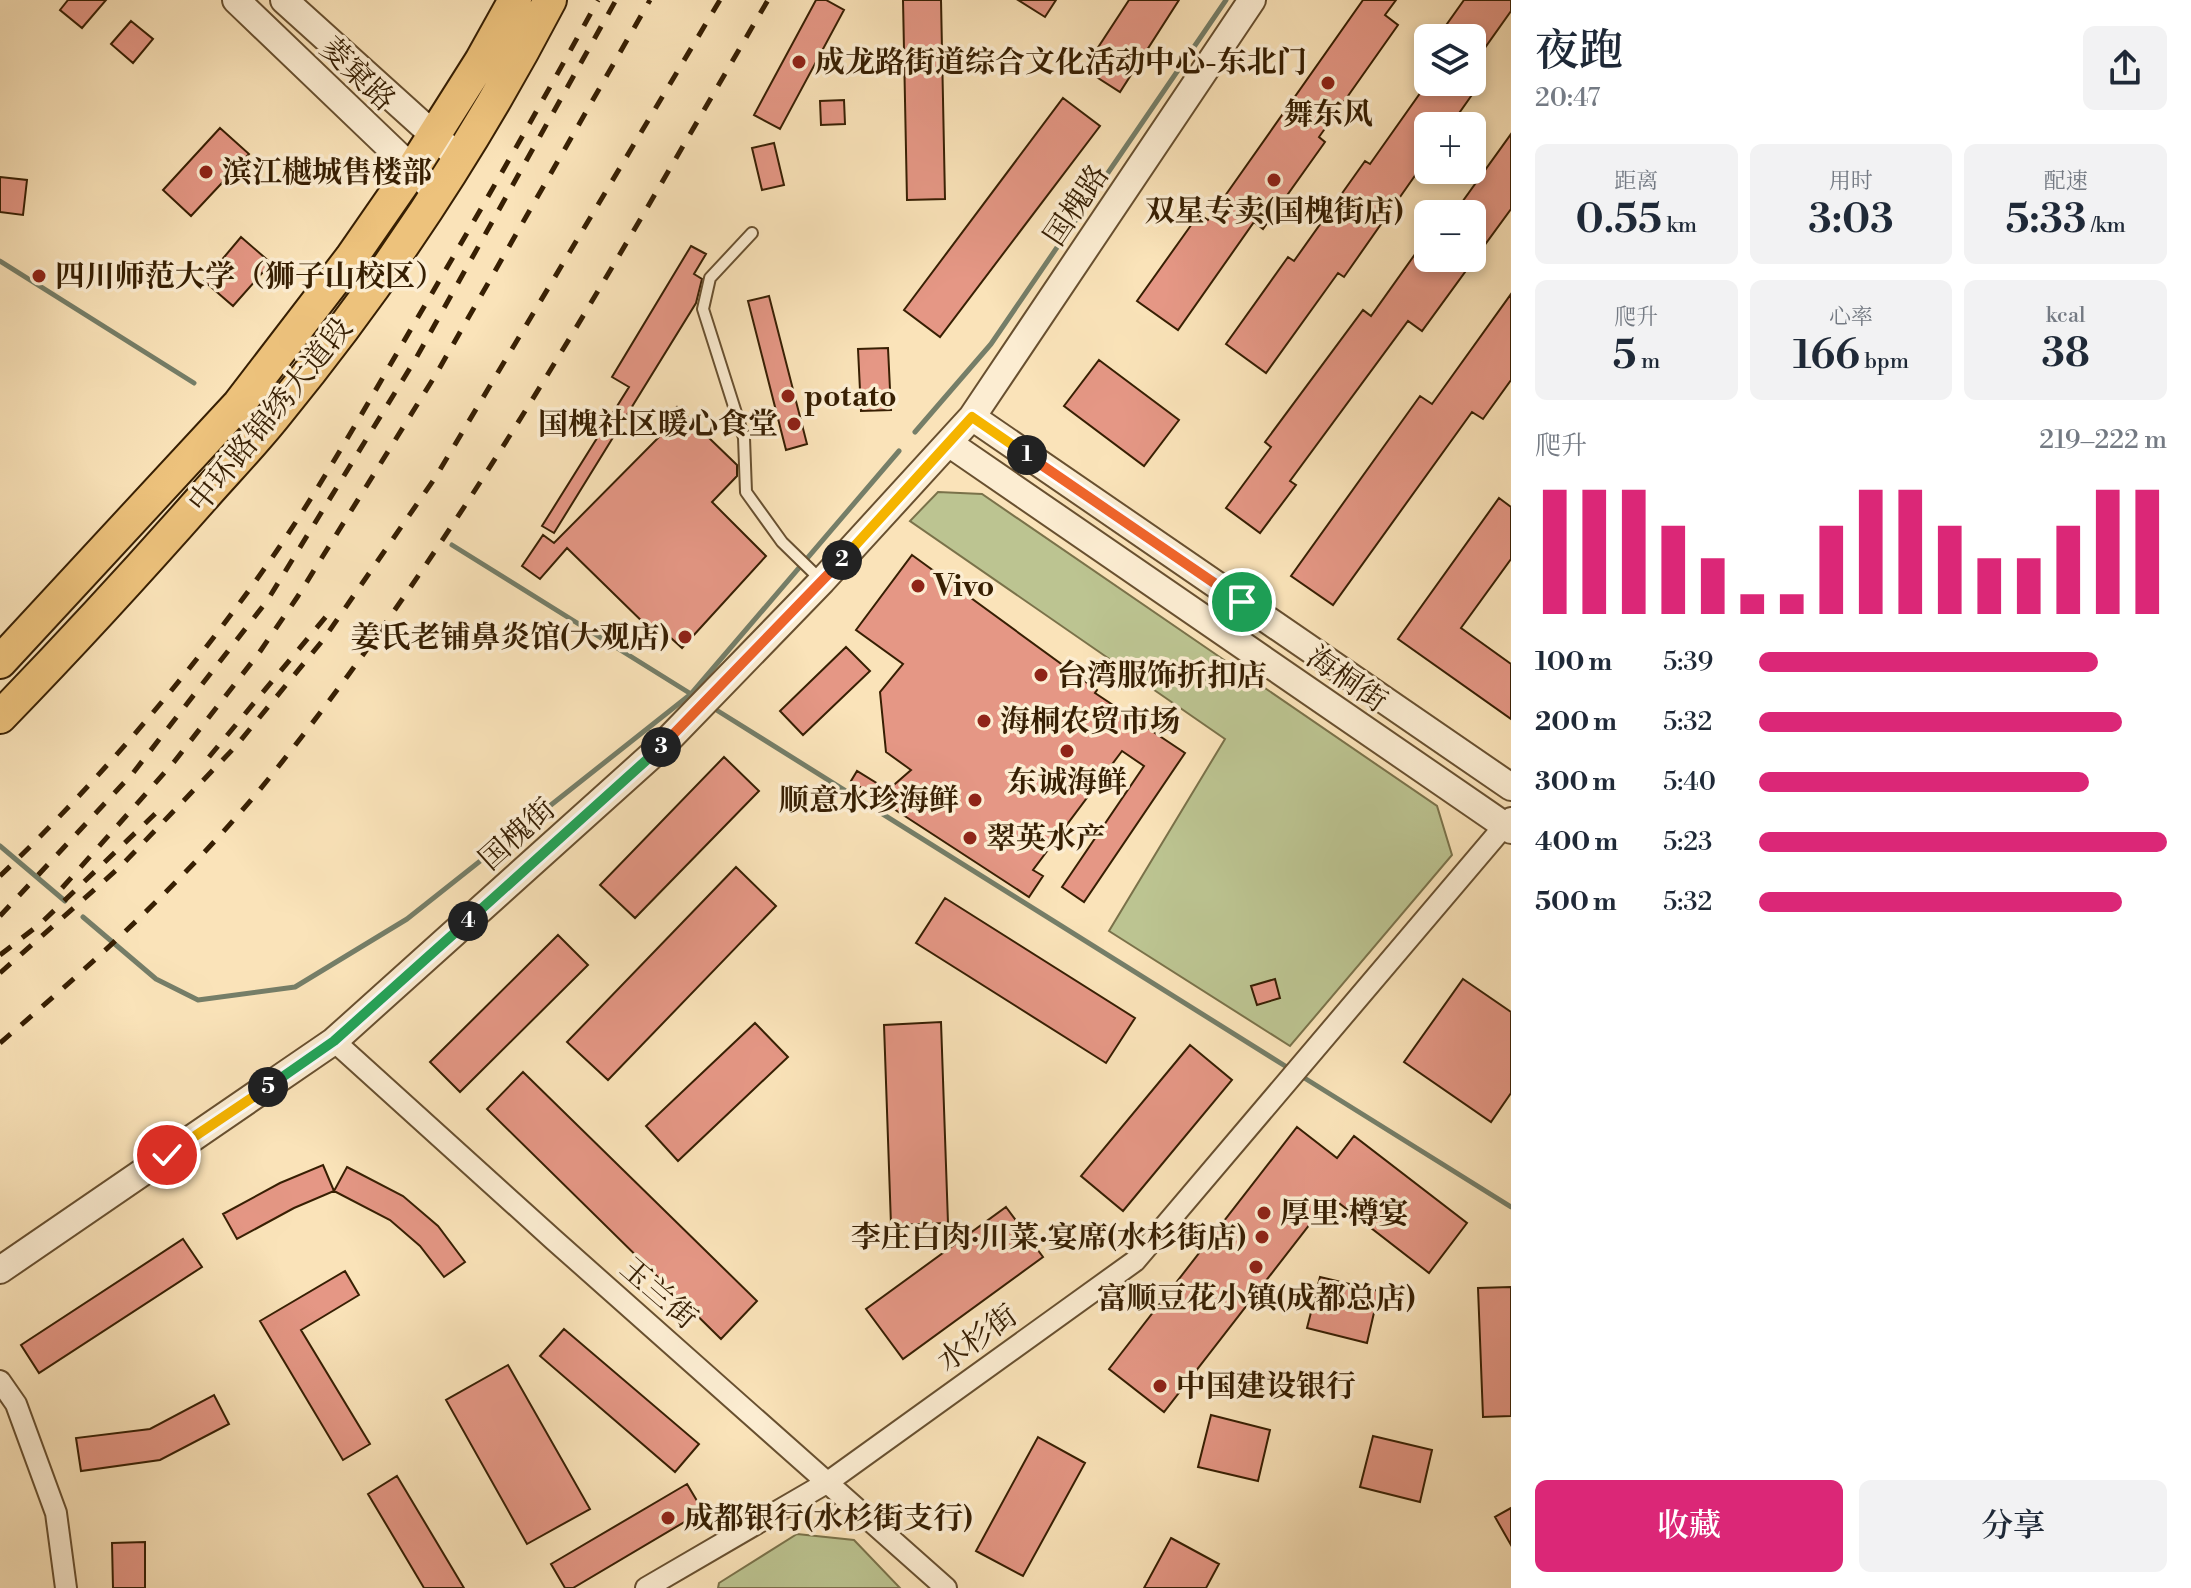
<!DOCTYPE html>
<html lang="zh">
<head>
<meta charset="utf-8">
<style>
	:root { --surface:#fff; --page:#f2f2f3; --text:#1f2937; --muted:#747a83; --accent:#db2777 }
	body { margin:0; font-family:"Libre Bodoni","Noto Serif SC",serif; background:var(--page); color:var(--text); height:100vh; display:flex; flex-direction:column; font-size:30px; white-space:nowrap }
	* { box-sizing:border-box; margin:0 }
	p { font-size:26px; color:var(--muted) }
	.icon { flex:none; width:44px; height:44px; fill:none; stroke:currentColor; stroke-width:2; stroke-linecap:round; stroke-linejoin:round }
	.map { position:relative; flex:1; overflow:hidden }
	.details { display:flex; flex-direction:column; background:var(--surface); width:680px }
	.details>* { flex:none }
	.buttons { position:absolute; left:1414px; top:24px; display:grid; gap:16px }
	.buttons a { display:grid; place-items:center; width:72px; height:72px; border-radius:12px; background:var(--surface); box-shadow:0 4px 12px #0003; font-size:40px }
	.pin { position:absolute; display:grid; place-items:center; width:68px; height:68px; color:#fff; margin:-34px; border:4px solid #fff; border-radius:50%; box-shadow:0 2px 8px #0007 }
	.km { position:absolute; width:40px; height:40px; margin:-20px; border-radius:50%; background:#222; color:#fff; font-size:22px; line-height:40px; text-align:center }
	.round { display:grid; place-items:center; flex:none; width:84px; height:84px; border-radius:12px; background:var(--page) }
	.summary { display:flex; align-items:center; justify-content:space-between; height:136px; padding:0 24px }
	h1 { font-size:44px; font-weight:600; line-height:60px }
	.stats { display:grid; grid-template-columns:repeat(3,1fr); gap:12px; height:136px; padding:8px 24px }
	.stats div { display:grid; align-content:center; border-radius:12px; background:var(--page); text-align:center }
	.stats b { font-size:40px; font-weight:600 }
	.stats small { font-size:22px; font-weight:400 }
	.stats p { font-size:22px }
	.chart { height:224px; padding:16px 24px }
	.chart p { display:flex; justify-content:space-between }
	.chart svg { width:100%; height:144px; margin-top:8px; stroke:var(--accent); stroke-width:6 }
	.cta { display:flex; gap:16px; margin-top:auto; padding:16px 24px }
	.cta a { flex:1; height:92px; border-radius:12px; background:var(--accent); color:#fff; font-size:32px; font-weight:600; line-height:92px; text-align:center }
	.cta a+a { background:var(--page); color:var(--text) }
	ul { padding:0 24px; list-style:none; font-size:26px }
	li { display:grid; grid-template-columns:128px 96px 1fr; align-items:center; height:60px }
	li i { height:20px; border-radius:10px; background:var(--accent) }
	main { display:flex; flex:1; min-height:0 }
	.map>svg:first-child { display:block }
</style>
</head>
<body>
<main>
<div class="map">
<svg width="1511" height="1588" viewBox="0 0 1511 1588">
	<rect width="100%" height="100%" fill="#fae3b9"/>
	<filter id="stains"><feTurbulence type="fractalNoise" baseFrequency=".0025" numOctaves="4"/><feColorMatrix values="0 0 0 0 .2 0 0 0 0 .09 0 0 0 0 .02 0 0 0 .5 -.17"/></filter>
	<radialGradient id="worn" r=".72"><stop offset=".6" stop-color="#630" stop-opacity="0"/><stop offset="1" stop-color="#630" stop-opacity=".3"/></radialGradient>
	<path fill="#bcc491" stroke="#7a724a" stroke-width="2" d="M938,492L982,494L1437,806L1452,855L1290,1046L1109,931L1225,739L910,521Z
		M797,1534L854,1540L900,1588H718L719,1583Z"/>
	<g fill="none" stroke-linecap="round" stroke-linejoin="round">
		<path stroke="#757e68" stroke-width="5" d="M0,261L194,383
			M915,432L991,344L1226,0
			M452,545L691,694
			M718,711L1290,1069
			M0,846L65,901
			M83,917L156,979L198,1000L295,987L407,919L691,694L899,451
			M1298,1074L1511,1207"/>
	</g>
	<path fill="#e59785" stroke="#371f03" stroke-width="2" d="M68,0H106L82,28L60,10Z
		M816,0H826L844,10L780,129L754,115Z
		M903,0H941L945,199L907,200Z
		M1018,0H1056L1045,17Z
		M1129,0H1179L1120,92L1084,69Z
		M1363,0H1396L1385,15L1398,25L1319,137L1325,142L1263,229L1254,222L1178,330L1137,301L1199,214L1208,220Z
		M1464,0H1511V11L1472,66V38H1437Z
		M131,21L153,39L133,63L111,44Z
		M1428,82H1481L1450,126H1428V157L1344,277L1338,273L1266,373L1226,344L1288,257L1294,261L1365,161L1370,164Z
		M1063,98L1100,126L940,337L904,310Z
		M844,100L845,124L821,125L820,101Z
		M220,128L249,154L191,216L163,190Z
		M1511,134V209L1422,331L1408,321L1290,481L1296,485L1260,533L1226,508L1271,447L1265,442L1363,310L1371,316L1428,236V258H1472V213L1460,205Z
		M774,143L784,185L762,190L752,148Z
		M0,177L27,180L23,215L0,212Z
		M241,237L271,263L233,306L204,281Z
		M691,246L706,254L694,274L702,279L696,303L554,533L542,526L629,387L612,377Z
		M1511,294V380L1483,419L1472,412L1333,605L1291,576L1420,396L1432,404Z
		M769,296L807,444L786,450L748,301Z
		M888,348L891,410L861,411L858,349Z
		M1099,360L1179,420L1144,466L1064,406Z
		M677,407L737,465V476L712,502L766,556L682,648L660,628L655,634L567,548L540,579L522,566L543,535L554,543L665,431L659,425Z
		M1499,498L1511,507V559L1461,628L1511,664V719L1398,639Z
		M912,555L1097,690L1095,693L1185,753L1084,902L1062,887L1144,766L1122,751L1033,870L1043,876L1029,897L851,781L857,771L888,790L911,770L886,752L880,692L903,664L856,630Z
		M846,647L870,671L803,735L780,711Z
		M724,757L759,791L635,918L600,885Z
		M736,867L776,906L608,1080L567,1042Z
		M945,898L1135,1018L1106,1063L916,943Z
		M558,935L588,965L460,1092L430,1062Z
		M1275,979L1280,998L1257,1005L1251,986Z
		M1463,979L1511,1012V1093L1491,1122L1404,1062Z
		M941,1022L948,1223L891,1225L884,1025Z
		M755,1023L788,1057L678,1161L646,1126Z
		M1190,1045L1232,1080L1123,1211L1081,1176Z
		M523,1072L757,1301L721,1339L487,1109Z
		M1297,1127L1337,1158L1354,1136L1467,1223L1429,1273L1331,1197L1164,1412L1109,1369Z
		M323,1165L334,1191L294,1208L237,1239L223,1214L280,1183Z
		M347,1167L403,1196L438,1226L465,1262L444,1277L420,1246L390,1220L334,1191Z
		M1006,1207L1043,1257L903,1359L866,1309Z
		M183,1239L202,1267L39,1373L21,1345Z
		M345,1271L359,1295L301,1330L370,1444L343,1460L260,1321Z
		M1320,1277L1379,1291L1367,1343L1307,1328Z
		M1511,1287V1416L1483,1417L1478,1288Z
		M564,1329L699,1444L675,1472L540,1356Z
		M508,1365L590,1509L527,1544L446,1400Z
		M214,1395L229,1424L160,1460L81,1471L76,1438L150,1429Z
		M1211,1415L1270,1430L1258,1481L1198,1467Z
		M1373,1436L1432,1450L1420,1502L1360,1487Z
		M1038,1437L1085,1463L1023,1576L976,1551Z
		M397,1476L464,1588H424L368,1494Z
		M687,1484L703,1511L573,1588H565L551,1564Z
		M1511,1508V1545L1495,1517Z
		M1171,1538L1219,1564L1206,1588H1144Z
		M145,1542V1588H113L112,1543Z"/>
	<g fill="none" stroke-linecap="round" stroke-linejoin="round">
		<defs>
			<path id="service" d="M752,233L710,278L703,309L744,438L746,492L782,542L821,580"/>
			<path id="minor" d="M334,1041L554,1240L946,1588
				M0,1381L16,1404L56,1513L66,1588
				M646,1588L828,1482L1135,1261L1511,818"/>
			<path id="tertiary" d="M236,0L427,183
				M284,0L459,158
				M972,417L1511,787
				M950,444L1511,830
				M0,1270L334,1041L662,746L822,581L972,417L1252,0"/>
			<path id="primary" d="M0,662L239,404L351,258L412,170L481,61L515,0
				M0,717C70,645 138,571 205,495C229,468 254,442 277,413C381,286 474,146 550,0"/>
		</defs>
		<use href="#service" stroke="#685030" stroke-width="14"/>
		<use href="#minor" stroke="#685030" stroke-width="24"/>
		<use href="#tertiary" stroke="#685030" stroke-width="30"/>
		<use href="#primary" stroke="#371f03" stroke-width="36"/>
		<use href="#service" stroke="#fcedd2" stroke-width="10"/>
		<use href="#minor" stroke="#fcedd2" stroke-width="20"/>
		<use href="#tertiary" stroke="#fcedd2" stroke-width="26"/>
		<use href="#primary" stroke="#edc27c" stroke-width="32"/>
		<path stroke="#371f03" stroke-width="5" stroke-dasharray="14 14" stroke-linecap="butt" d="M209,757L329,613
			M0,876C100,780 200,663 278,549C332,469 379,383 428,300C486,201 543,101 598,0
			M62,888L174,762L259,653L298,596L435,376L650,0
			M0,916L133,773L267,601L415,360L616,0
			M0,955L40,924L157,812
			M0,973L121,866L236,746L323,640L435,478L720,0
			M0,1043C96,961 191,875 270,777C463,537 613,265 768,0"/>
	</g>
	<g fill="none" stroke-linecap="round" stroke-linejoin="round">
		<defs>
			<path id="split-1" d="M1027,455L1242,602"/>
			<path id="split-2" d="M842,560L972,417L1027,455"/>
			<path id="split-3" d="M661,747L842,560"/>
			<path id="split-4" d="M468,921L661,747"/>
			<path id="split-5" d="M268,1087L334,1041L468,921"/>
			<path id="split-6" d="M167,1155L268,1087"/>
		</defs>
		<use href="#split-1" stroke="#fff" stroke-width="16"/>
		<use href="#split-2" stroke="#fff" stroke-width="16"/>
		<use href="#split-3" stroke="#fff" stroke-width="16"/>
		<use href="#split-4" stroke="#fff" stroke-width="16"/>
		<use href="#split-5" stroke="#fff" stroke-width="16"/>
		<use href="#split-6" stroke="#fff" stroke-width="16"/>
		<use href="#split-1" stroke="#f0652b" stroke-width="10"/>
		<use href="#split-2" stroke="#f5b400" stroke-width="10"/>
		<use href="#split-3" stroke="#f0652b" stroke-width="10"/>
		<use href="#split-4" stroke="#22a559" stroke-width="10"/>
		<use href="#split-5" stroke="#22a559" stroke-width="10"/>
		<use href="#split-6" stroke="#f5b400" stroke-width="10"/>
	</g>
	<g fill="#8f2418" stroke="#fcedd2" stroke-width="3">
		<circle cx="799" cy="62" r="8"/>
		<circle cx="1328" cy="83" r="8"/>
		<circle cx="206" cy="172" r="8"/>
		<circle cx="1274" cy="180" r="8"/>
		<circle cx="39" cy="276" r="8"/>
		<circle cx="788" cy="396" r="8"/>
		<circle cx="794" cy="424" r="8"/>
		<circle cx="918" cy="586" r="8"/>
		<circle cx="685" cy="637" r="8"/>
		<circle cx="1041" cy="675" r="8"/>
		<circle cx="984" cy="721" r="8"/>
		<circle cx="1067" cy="751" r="8"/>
		<circle cx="975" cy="800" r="8"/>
		<circle cx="970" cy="838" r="8"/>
		<circle cx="1264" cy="1213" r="8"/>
		<circle cx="1262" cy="1237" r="8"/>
		<circle cx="1256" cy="1267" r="8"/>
		<circle cx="1160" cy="1386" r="8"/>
		<circle cx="668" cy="1518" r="8"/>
	</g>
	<g text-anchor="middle" stroke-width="7" stroke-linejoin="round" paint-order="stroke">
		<g font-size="30" font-weight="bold" fill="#371f03" stroke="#fcedd2" text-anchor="start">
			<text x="815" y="72">成龙路街道综合文化活动中心-东北门</text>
			<text x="1328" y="124" text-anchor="middle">舞东风</text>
			<text x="222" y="182">滨江樾城售楼部</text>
			<text x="1274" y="221" text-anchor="middle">双星专卖(国槐街店)</text>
			<text x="55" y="286">四川师范大学（狮子山校区）</text>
			<text x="804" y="406">potato</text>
			<text x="778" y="434" text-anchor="end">国槐社区暖心食堂</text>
			<text x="934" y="596">Vivo</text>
			<text x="669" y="647" text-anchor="end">姜氏老铺鼻炎馆(大观店)</text>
			<text x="1057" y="685">台湾服饰折扣店</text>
			<text x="1000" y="731">海桐农贸市场</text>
			<text x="1067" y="792" text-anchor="middle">东诚海鲜</text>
			<text x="959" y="810" text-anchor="end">顺意水珍海鲜</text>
			<text x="986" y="848">翠英水产</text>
			<text x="1280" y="1223">厚里·樽宴</text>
			<text x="1246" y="1247" text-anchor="end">李庄白肉·川菜·宴席(水杉街店)</text>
			<text x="1256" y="1308" text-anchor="middle">富顺豆花小镇(成都总店)</text>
			<text x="1176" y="1396">中国建设银行</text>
			<text x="684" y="1528">成都银行(水杉街支行)</text>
		</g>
		<g font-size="30" fill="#371f03" stroke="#fcedd2">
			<text transform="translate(358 74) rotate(44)" y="10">菱窠路</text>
			<text transform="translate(1076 205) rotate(-56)" y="10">国槐路</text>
			<text transform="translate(270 415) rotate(-51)" y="10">中环路锦绣大道段</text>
			<text transform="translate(1347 679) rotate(35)" y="10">海桐街</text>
			<text transform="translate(517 834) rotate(-42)" y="10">国槐街</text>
			<text transform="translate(659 1293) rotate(41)" y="10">玉兰街</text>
			<text transform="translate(977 1338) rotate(-36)" y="10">水杉街</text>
		</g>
	</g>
	<rect width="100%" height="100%" filter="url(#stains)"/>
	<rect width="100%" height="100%" fill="url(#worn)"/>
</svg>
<div class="buttons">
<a><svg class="icon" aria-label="layers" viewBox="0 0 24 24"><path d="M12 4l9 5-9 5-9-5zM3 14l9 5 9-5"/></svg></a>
<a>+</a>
<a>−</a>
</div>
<div class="pin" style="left:1242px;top:602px;background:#1e9e55"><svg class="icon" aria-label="arrive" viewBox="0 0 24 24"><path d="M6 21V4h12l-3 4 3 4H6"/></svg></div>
<div class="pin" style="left:167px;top:1155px;background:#d93025"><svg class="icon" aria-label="check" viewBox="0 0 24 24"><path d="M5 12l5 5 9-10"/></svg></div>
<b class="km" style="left:1027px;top:455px">1</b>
<b class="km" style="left:842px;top:560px">2</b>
<b class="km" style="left:661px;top:747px">3</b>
<b class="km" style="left:468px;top:921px">4</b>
<b class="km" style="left:268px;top:1087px">5</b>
</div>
<section class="details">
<div class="summary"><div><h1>夜跑</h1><p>20:47</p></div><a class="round"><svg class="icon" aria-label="share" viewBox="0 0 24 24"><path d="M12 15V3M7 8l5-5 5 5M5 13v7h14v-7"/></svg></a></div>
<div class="stats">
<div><p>距离</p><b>0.55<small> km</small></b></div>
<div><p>用时</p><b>3:03</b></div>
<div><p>配速</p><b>5:33<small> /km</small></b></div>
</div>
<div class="stats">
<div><p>爬升</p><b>5<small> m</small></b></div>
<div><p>心率</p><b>166<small> bpm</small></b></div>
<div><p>kcal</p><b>38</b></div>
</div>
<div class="chart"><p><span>爬升</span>219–222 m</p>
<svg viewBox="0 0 160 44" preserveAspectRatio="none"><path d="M5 44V6M15 44V6M25 44V6M35 44V17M45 44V27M55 44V38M65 44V38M75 44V17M85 44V6M95 44V6M105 44V17M115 44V27M125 44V27M135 44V17M145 44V6M155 44V6"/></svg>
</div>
<ul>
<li><b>100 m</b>5:39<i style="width:83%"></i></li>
<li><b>200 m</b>5:32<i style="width:89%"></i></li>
<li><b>300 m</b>5:40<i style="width:81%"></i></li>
<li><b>400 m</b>5:23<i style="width:100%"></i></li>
<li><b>500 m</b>5:32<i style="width:89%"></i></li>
</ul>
<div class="cta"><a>收藏</a><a>分享</a></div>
</section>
</main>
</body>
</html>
